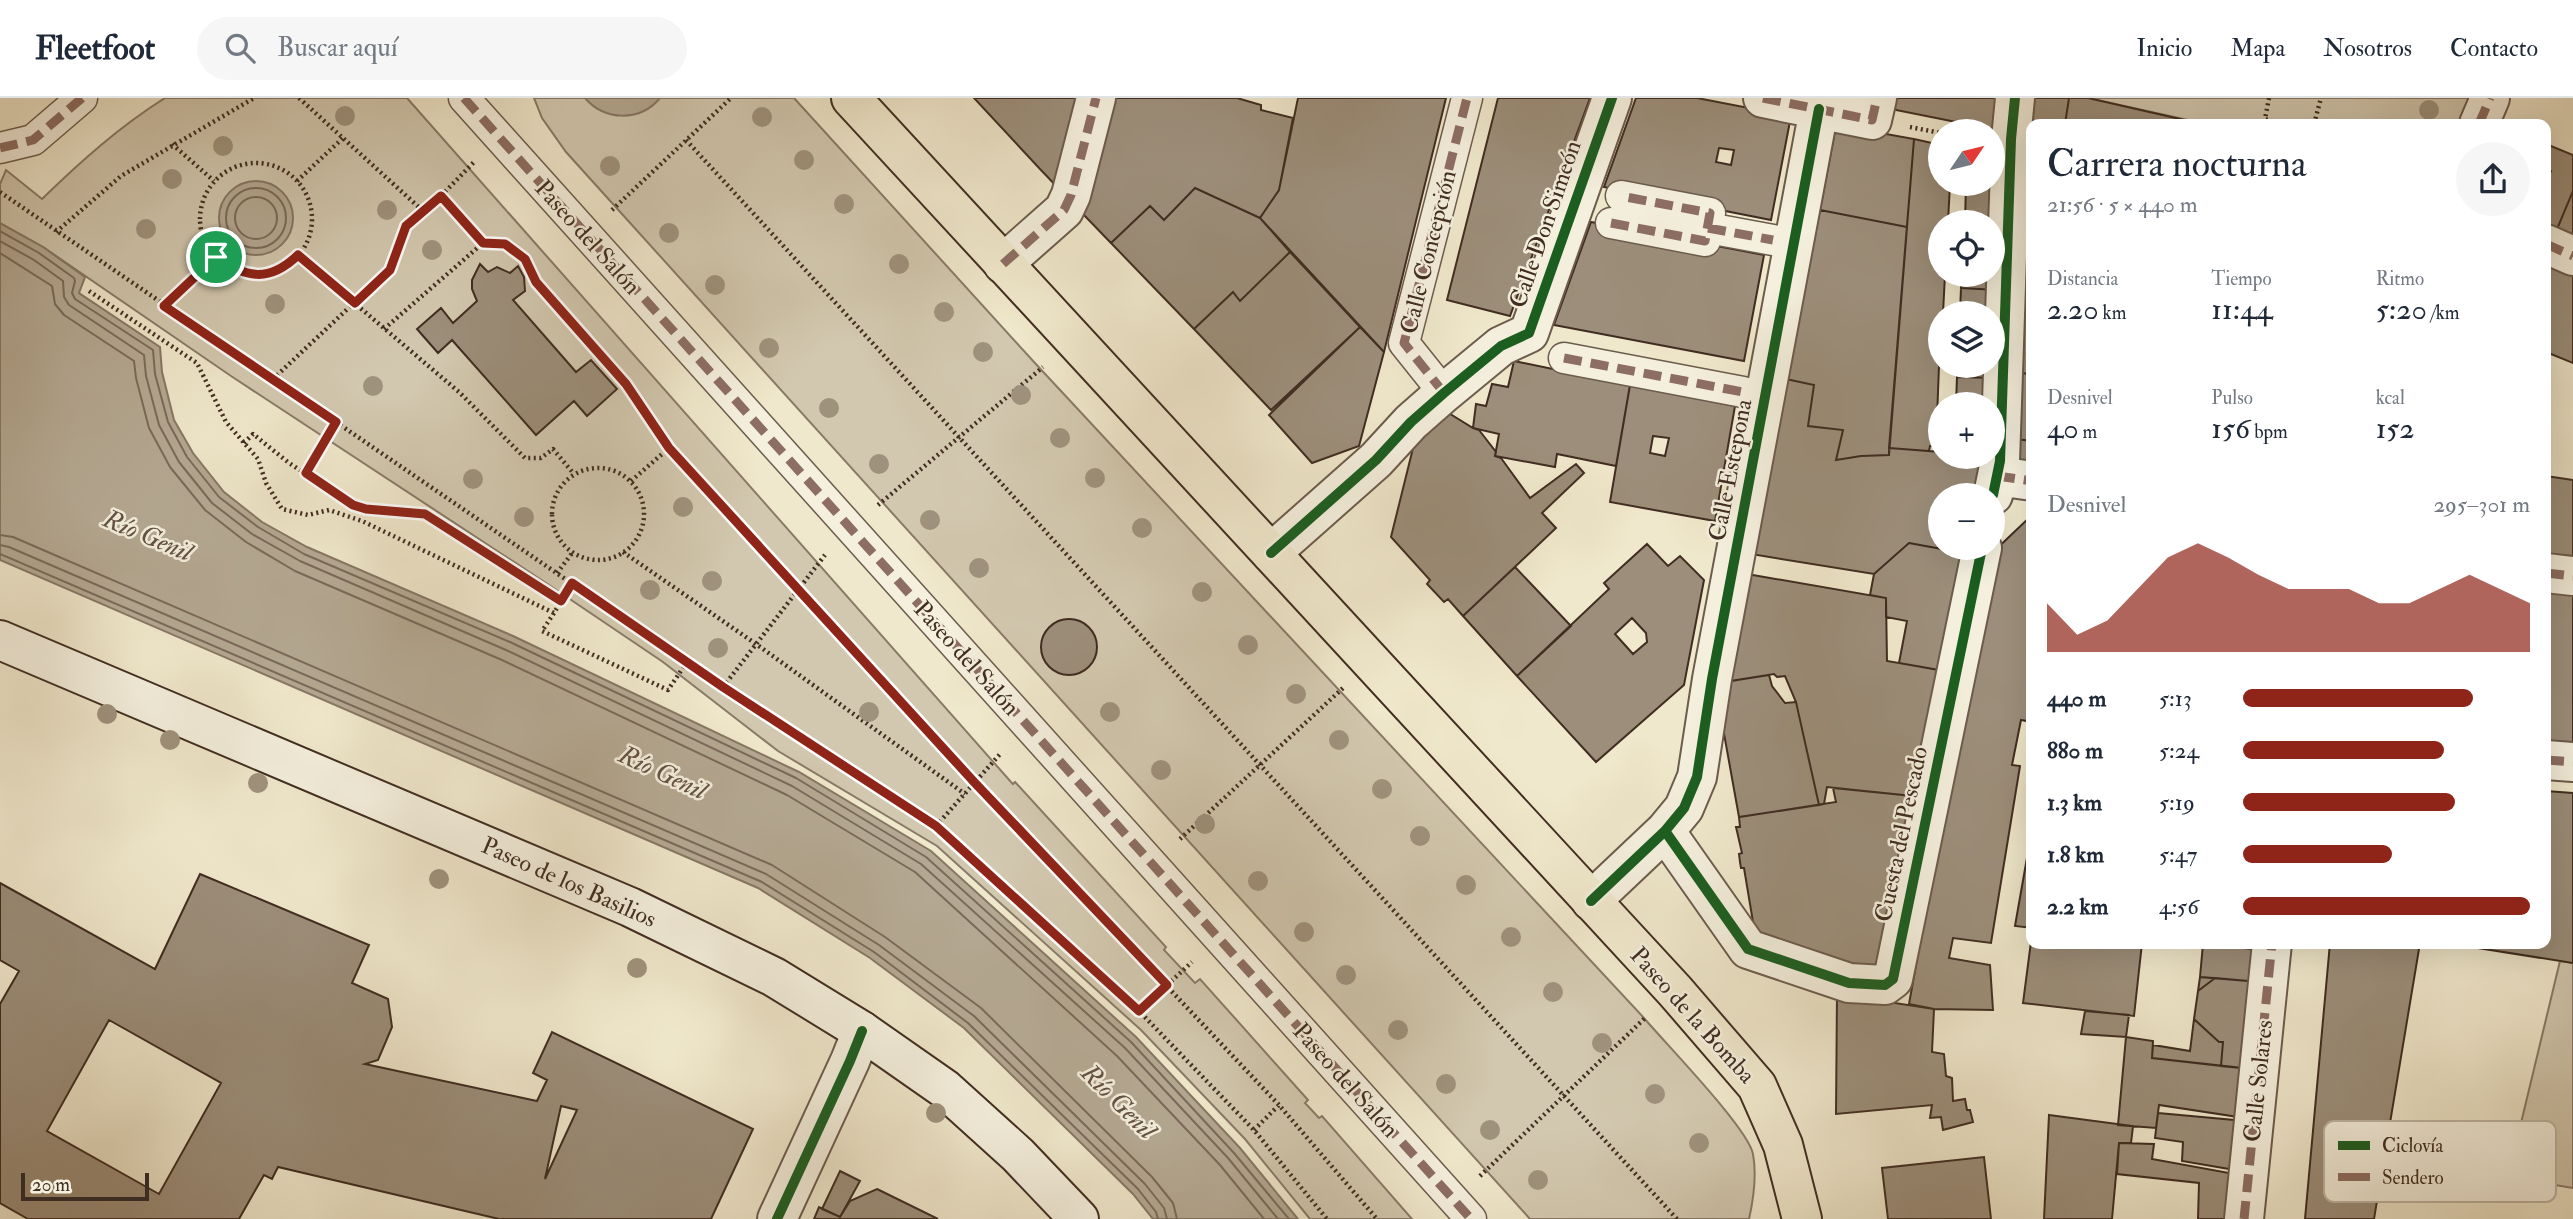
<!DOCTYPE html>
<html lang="es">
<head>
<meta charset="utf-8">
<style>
	:root { --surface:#fff; --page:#f6f6f7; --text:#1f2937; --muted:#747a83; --line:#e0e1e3; --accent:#8f2418 }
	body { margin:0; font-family:"IM FELL Double Pica",serif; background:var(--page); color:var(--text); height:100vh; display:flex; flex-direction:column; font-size:26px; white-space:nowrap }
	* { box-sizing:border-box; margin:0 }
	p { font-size:23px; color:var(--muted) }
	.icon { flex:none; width:38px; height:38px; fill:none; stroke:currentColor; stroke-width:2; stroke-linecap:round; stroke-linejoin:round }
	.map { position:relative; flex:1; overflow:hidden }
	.sheet { position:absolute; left:2026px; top:21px; width:525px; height:830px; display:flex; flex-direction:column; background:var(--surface); border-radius:14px; box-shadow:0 7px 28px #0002 }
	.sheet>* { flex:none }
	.needle { width:46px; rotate:55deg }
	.fabs { position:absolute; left:1928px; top:21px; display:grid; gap:14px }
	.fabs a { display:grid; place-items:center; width:77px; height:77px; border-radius:50%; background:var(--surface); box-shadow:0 7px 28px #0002; font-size:35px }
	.scale { position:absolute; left:21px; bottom:18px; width:128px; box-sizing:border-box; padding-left:7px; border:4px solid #402d21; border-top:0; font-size:19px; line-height:24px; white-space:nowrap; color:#402d21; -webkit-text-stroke:5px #f5f0de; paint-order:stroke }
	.pin { position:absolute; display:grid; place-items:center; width:60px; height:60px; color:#fff; margin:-30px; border:4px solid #fff; border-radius:50%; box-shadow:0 2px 7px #0007 }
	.round { display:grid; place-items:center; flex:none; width:74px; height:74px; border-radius:37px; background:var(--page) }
	.overview { display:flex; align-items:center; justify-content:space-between; height:119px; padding:0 21px }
	h1 { font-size:38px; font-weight:600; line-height:52px }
	.stats { display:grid; grid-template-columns:repeat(3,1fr); gap:10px; height:119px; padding:7px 21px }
	.stats div { display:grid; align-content:center }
	.stats b { font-size:30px; font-weight:600 }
	.stats small { font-size:19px; font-weight:400 }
	.stats p { font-size:19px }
	.chart { height:196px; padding:14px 21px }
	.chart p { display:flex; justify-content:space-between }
	.chart svg { width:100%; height:126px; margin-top:7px; fill:var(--accent); opacity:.7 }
	ul { padding:0 21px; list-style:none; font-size:23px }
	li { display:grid; grid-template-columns:112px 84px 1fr; align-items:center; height:52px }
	li i { height:18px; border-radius:9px; background:var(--accent) }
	header { display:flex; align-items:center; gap:42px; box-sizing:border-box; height:98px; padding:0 35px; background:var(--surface); border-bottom:2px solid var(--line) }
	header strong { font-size:33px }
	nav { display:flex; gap:38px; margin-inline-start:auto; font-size:24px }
	.search { width:490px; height:63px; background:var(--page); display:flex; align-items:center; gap:18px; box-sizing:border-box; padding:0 24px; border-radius:38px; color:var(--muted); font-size:26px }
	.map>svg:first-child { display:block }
</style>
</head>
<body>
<header>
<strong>Fleetfoot</strong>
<div class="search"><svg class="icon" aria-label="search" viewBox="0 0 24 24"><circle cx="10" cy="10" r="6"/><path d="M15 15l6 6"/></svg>Buscar aquí</div>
<nav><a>Inicio</a><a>Mapa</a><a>Nosotros</a><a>Contacto</a></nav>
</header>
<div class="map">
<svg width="2573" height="1121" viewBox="0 0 2573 1121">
	<rect width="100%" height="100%" fill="#f0e8cc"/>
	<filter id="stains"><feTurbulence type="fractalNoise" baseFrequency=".00286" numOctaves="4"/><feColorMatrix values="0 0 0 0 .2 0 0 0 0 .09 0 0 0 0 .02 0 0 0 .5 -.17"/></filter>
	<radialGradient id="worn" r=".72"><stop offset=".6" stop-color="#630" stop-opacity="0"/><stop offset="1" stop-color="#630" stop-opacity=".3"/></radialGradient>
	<path fill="#d2c8af" stroke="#897a68" stroke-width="2" d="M165,0H407L1011,684L1013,686L1015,684L1166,849L1164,852L1195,885L1200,881L1308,1002L1305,1005L1319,1020L1322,1018L1412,1121H1310L1245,1041L1141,932L937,748L778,653L663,564L549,487L231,278L43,149L0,125V86L6,72L42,101C80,64 119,29 165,0Z
		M534,0H794L1034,264L1644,920C1665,945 1748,1030 1753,1056C1757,1078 1754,1099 1749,1121H1530L566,54L542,20Z
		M2088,0H2475L2465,26H2206Z
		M2560,863L2573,865V1090L2508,1079Z"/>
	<path fill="#b4a892" stroke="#867765" stroke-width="2" d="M585,0H660C640,24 605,23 585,0Z
		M219 120a37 37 0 1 1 74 0a37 37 0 1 1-74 0Z
		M0,125L43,149L85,179L79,195L160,249L162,274L174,322L193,355L224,394L262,424L307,449L513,538L799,674L931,753L1136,939L1240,1050L1298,1121H1153L1133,1096L964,930L870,860L758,790L0,462Z"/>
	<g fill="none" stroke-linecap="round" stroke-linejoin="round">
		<path stroke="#7a6a5a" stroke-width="2" d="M226 120a30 30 0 1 1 60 0a30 30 0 1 1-60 0Z
			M235 120a21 21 0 1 1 42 0a21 21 0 1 1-42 0Z
			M0,133L39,155L74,180L75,183L72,195L75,201L153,252L155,276L168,324L187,359L219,399L258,429L304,456L510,544L796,680L926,759L1131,944L1234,1055L1289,1121
			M0,143L34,162L63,183L64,199L69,207L144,257L146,278L159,327L179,364L212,405L252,436L300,463L506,552L792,688L921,766L1125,950L1228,1060L1278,1121
			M0,155L52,188L55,206L64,217L134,263L136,280L149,330L170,369L205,412L246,444L295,473L502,562L787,697L915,774L1117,958L1220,1067L1264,1121
			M0,437L13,439L772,767L885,839L981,910L1152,1079L1173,1105L1177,1121
			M0,447L9,449L766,776L879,847L974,918L1145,1086L1164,1110L1167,1121
			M0,456L762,784L874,854L968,925L1138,1091L1156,1114L1158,1121"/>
	</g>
	<path fill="#9c8e7a" stroke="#402d21" stroke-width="2" fill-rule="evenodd" d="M974,0H1082L1059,91L1040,71Z
		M1106,0H1237L1261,7V12L1293,20L1279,92L1260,120L1195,90L1164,122L1150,108L1111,145L1080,113Z
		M1298,0H1446L1384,254L1260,120L1279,92Z
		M1498,0H1590L1510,218L1447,202Z
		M1636,0H1697L1791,18L1771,122L1604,89ZM1719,50L1734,52L1731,67L1716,64Z
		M1888,0H2004L2001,33L1886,10Z
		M2025,0H2069L2065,26H2032V42L2021,41Z
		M2069,0H2088L2202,26H2065Z
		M1836,27L1914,41L1907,129L1820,112Z
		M1914,41L1941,47V86H1950L1948,124H1941V177H1945L1943,215H1941L1936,347L1930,348L1929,353L1889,350Z
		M2021,41L2032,42V188L2024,186Z
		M2546,46L2573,57V93L2552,143L2546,141V84L2551,73L2546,71Z
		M1966,86H1993V124H1965Z
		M1195,90L1260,120L1290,154L1240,203L1233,194L1194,231L1111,145L1150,108L1164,122Z
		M2573,93V152L2552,143Z
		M1820,112L1907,129L1889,357L1861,358L1836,362L1843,332L1808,328L1814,287L1786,281Z
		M1591,124L1764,157L1744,263L1554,227Z
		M1290,154L1360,229L1271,312L1194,231L1233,194L1240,203Z
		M2546,161L2573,173V265L2546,254Z
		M480,166L488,174L497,169L510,175L518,168L524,179L525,193L513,202L576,274L591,262L617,291L587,318L574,303L536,337L452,242L438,255L417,231L441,210L453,225L477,203L472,191V182Z
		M1962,177H1993L1997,192L1961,190Z
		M2024,186L2032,188V276L2019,275Z
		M1961,190L1997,192L1993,215H1960Z
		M1360,229L1384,254L1359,348L1312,365L1269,317Z
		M1514,263L1630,287L1616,368L1557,356L1555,369L1495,358L1499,336L1473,330L1476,306L1486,308L1492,286L1508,289Z
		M1957,268H1993L1995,280L1957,279Z
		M2019,275L2032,276V343L2015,341Z
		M1957,279L1995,280L1993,306H1956Z
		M1786,281L1814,287L1808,328L1843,332L1836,362L1861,358L1889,357V350L1941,354V359H1983L1975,397H1941V450H1965L1964,455L1909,445L1874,476L1751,456Z
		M1630,287L1735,308L1715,423L1610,404ZM1653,338L1669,340L1665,358L1650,355Z
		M1447,314L1473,330L1479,332L1496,354L1495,358L1501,360L1530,400L1576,366L1584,375L1542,415L1556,430L1463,518L1448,501L1444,504L1427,486L1430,482L1391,439L1415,342Z
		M2015,341L2032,343V364L2014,361Z
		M2546,378L2573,382V470L2546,466Z
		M2032,417V624L2021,622L2012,667L2020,668L1991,845L1953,840L1949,860L1990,867L1993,912L1934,911L1909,906L1990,457Z
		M1909,445L1964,455L1939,572L1899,565L1907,523L1886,519V500L1870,497L1874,476Z
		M1647,446L1668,468L1680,458L1704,482L1684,587L1596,664L1517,578L1609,491L1604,485ZM1632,520L1646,535L1647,544L1633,556L1615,536Z
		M1515,469L1571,528L1517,578L1463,518Z
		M1747,476L1886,500L1887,563L1939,572L1913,698L1827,689L1824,706L1819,707L1796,604L1785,578L1777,579L1774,576L1731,583Z
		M2546,488L2573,492V658L2546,656Z
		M1041 549a28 28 0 1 1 56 0a28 28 0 1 1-56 0Z
		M1769,577L1772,588L1785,605L1796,604L1819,707L1739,719L1723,630L1731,583Z
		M1833,690L1913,698L1875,875L1755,836L1744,770H1741L1740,764L1739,756L1742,755L1736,729H1740L1739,719L1836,704Z
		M2546,693L2573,695V865L2446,845H2546Z
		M2032,724V754H2028Z
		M2028,754H2032V830L2015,828Z
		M200,776L369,847L352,885L388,901L392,929L378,962L365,966L537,1003L547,982L533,975L552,934L753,1031L711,1121H499L278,1069L272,1081L264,1077L239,1121H28L0,1105V906L19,873L0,862V785L155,871ZM109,922L221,985L159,1096L47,1033ZM561,1008L577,1012L545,1081Z
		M2032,836V845H2142L2134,918L2023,905Z
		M2193,845H2264L2263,852Z
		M2330,845H2420L2374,1121H2305Z
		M2203,846L2263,852L2259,884L2200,879Z
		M2200,879L2215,880L2198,893Z
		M2215,880L2259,884L2251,971L2221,968L2223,944H2219L2194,921L2198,893Z
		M1837,896L1934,911L1932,954L1944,956L1946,978L1952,980L1953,1003L1965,1001L1967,1012H1970L1973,1024L1943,1032L1941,1019L1930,1020L1932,1007L1836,1016Z
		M2085,913L2129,917L2126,939L2081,936Z
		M2194,921L2219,944H2223L2221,968L2152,960L2153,947L2190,953Z
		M2126,939L2153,943L2152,960L2251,971L2245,1020L2159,1007L2156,1030L2118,1027Z
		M2158,1015L2245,1023L2241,1073L2182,1063L2183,1044L2155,1040Z
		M2049,1017L2133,1028L2131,1045H2119L2112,1121H2044Z
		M2119,1045L2154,1046L2152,1061L2240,1077L2236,1121H2198L2199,1085L2117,1076Z
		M1984,1059L1991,1121H1888L1882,1070Z
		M840,1073L860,1083L840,1119L822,1111Z
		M877,1091L938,1121H814L819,1109L840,1119L850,1103Z"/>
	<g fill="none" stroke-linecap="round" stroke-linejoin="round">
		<defs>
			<path id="pedestrian" d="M464,0L1471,1121
				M0,50L33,42L82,0
				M1611,125L1705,143L1710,115L1621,98
				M1708,130L1773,142
				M1564,260L1743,294
				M1444,295L1404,245L1467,0"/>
			<path id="minor" d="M1763,0L1872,22L1877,0
				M2479,26L2490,0
				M2546,146L2573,158
				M1003,166L1064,112L1071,97L1096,0
				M1997,378L2032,383
				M1993,397L2000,363L2011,41L2015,0
				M1271,455L1376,362L1411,324L1444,295L1501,248L1529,235L1612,0
				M2546,475L2573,478
				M2546,662L2573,664
				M1665,733L1748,851L1849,885L1885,887L1893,881L1982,450
				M1591,803L1665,733L1684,710L1697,679L1712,581L1819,11
				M777,1121L850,963L862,933
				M2244,1121L2272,845"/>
			<path id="secondary" d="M0,542L630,809L774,879L862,933L945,991L1018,1057L1079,1121"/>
			<path id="primary" d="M851,0L1675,893L1757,988L1783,1047L1802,1121"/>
		</defs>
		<use href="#pedestrian" stroke="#6c5c4c" stroke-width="33"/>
		<use href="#minor" stroke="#6c5c4c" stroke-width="42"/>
		<use href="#secondary" stroke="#402d21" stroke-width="42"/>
		<use href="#primary" stroke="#402d21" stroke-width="42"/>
		<path stroke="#402d21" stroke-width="4.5" stroke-dasharray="2 3.5" stroke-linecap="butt" d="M299,0L423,113
			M2269,0L2265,21L2280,26
			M2314,26L2321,0
			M1910,29L1941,35
			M1962,33V31L1973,33
			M686,42L1677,1121
			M172,46L214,83
			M200 121a56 56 0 1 1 112 0a56 56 0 1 1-112 0Z
			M297,83L343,40
			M0,94L723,589L936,728L1139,913L1254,1032L1327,1121
			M441,98L483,145L505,146L525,161L536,184L626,286L669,350L975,685L1279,1007L1377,1121
			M612,112L731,0
			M56,134L121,78L254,0
			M298,157L459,294L525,360H541L553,351L574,376
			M89,193L197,265L226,324L258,361L266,385L282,411L308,417L329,412L362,423L554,515L572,485
			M164,207L216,159
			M384,231L483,145
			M273,281L390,171L406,128L441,98L474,64
			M244,345L253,336L289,365L353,407L367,411L425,416L561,503
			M552 416a46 46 0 1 1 92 0a46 46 0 1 1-92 0Z
			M306,375L336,324
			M631,383L669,350
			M878,407L1043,269
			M623,454L756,546L965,696
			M557,475L573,454
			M554,515L542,533L668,592L687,564
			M723,589L825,457
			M936,728L1001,655
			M1180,741L1343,590
			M1139,913L1192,864
			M1254,1032L1279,1007
			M1480,1078L1645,920"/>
		<use href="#pedestrian" stroke="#f5f0de" stroke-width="30"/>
		<use href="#minor" stroke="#f5f0de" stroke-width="38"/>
		<use href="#secondary" stroke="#f5f0de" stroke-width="38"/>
		<use href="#primary" stroke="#f0e8cc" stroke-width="38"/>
		<path stroke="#8d6e63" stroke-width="9" stroke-dasharray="18 9" stroke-linecap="butt" d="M464,0L1471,1121
			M1763,0L1872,22L1877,0
			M2479,26L2490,0
			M0,50L33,42L82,0
			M1611,125L1705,143L1710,115L1621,98
			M1708,130L1773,142
			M2546,146L2573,158
			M1003,166L1064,112L1071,97L1096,0
			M1564,260L1743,294
			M1444,295L1404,245L1467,0
			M1997,378L2032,383
			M2546,475L2573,478
			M2546,662L2573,664
			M2244,1121L2272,845"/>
		<defs>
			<path id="cycleway" d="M1993,397L2000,363L2011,41L2015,0
				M1271,455L1376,362L1411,324L1444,295L1501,248L1529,235L1612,0
				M1665,733L1748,851L1849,885L1885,887L1893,881L1982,450
				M1591,803L1665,733L1684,710L1697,679L1712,581L1819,11
				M777,1121L850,963L862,933"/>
		</defs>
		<use href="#cycleway" stroke="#f5f0de" stroke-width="15"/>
		<use href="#cycleway" stroke="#1b5e20" stroke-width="10"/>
	</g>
	<g fill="#9f927d">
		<circle cx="2429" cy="12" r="10"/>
		<circle cx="345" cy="18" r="10"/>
		<circle cx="762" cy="19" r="10"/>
		<circle cx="223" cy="48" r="10"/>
		<circle cx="804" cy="62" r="10"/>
		<circle cx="610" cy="68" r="10"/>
		<circle cx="172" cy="81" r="10"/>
		<circle cx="844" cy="106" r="10"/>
		<circle cx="387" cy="112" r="10"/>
		<circle cx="146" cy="131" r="10"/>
		<circle cx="669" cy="135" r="10"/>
		<circle cx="432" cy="152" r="10"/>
		<circle cx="899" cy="166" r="10"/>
		<circle cx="715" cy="187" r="10"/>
		<circle cx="275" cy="206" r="10"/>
		<circle cx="944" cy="214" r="10"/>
		<circle cx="769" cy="250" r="10"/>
		<circle cx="983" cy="254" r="10"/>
		<circle cx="373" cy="288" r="10"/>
		<circle cx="1021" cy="297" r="10"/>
		<circle cx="829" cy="310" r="10"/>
		<circle cx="1060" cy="340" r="10"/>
		<circle cx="879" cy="366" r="10"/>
		<circle cx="1095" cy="380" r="10"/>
		<circle cx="473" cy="381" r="10"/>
		<circle cx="683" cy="409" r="10"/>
		<circle cx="524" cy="419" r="10"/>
		<circle cx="930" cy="422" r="10"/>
		<circle cx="1142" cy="430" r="10"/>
		<circle cx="979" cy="470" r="10"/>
		<circle cx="712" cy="483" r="10"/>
		<circle cx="650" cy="492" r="10"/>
		<circle cx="1202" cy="494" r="10"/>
		<circle cx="1248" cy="547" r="10"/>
		<circle cx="718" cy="550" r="10"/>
		<circle cx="1296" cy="596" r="10"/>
		<circle cx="869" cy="614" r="10"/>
		<circle cx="1110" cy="614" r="10"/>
		<circle cx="107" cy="616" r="10"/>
		<circle cx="170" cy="642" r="10"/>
		<circle cx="1339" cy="642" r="10"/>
		<circle cx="1161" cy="672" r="10"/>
		<circle cx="258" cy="685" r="10"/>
		<circle cx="1382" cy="691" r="10"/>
		<circle cx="1205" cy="726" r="10"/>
		<circle cx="1420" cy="738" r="10"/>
		<circle cx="439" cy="781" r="10"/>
		<circle cx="1258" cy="783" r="10"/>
		<circle cx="1466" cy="787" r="10"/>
		<circle cx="1304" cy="834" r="10"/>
		<circle cx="1511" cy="839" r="10"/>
		<circle cx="637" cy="870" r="10"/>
		<circle cx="1346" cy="877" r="10"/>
		<circle cx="1553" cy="894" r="10"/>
		<circle cx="1398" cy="932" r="10"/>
		<circle cx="1602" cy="945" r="10"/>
		<circle cx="1446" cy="986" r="10"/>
		<circle cx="1655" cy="996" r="10"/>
		<circle cx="936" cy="1015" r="10"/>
		<circle cx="1490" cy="1032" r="10"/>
		<circle cx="1699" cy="1045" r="10"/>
		<circle cx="1538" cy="1082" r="10"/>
	</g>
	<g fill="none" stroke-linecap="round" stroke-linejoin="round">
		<defs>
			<path id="route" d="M441,98L483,145L505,146L525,161L536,184L626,286L669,350L975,685L1167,887L1139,913L936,728L723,589L572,485L561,503L425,416L366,411L353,407L306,375L336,324L164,208L216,159C246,180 269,185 298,157L355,205L390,172L406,128Z"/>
		</defs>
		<use href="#route" stroke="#fff" stroke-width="14"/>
		<use href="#route" stroke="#8f2418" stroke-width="9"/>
	</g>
	<g text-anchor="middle" stroke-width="5" stroke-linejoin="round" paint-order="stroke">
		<g font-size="24" fill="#402d21" stroke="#f5f0de">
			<text transform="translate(1545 126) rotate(-71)" y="8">Calle Don Simeón</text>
			<text transform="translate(588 139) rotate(48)" y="8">Paseo del Salón</text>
			<text transform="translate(1428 154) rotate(-76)" y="8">Calle Concepción</text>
			<text transform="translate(1730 372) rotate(-79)" y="8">Calle Estepona</text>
			<text transform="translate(967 560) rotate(48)" y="8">Paseo del Salón</text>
			<text transform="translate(1901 736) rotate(-78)" y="8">Cuesta del Pescado</text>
			<text transform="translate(569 784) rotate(24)" y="8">Paseo de los Basilios</text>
			<text transform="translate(1693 917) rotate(48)" y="8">Paseo de la Bomba</text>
			<text transform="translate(1346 982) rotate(48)" y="8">Paseo del Salón</text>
			<text transform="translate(2258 983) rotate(-84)" y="8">Calle Solares</text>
		</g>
		<g font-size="26" font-style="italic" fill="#635243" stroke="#f5f0de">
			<text transform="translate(148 437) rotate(23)" y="9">Río Genil</text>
			<text transform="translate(663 674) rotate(25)" y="9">Río Genil</text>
			<text transform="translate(1119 1003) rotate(45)" y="9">Río Genil</text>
		</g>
	</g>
	<rect x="2324" y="1023" width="232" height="81" rx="10" fill="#f5f0de" stroke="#bfb6a5" stroke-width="2"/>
	<rect x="2338" y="1043" width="32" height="9" fill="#1b5e20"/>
	<rect x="2338" y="1075" width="32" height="8" fill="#8d6e63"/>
	<g font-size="19" fill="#402d21">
		<text x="2382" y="1054">Ciclovía</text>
		<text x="2382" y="1086">Sendero</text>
	</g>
	<rect width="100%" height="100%" filter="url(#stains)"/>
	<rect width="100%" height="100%" fill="url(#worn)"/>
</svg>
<div class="fabs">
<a><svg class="needle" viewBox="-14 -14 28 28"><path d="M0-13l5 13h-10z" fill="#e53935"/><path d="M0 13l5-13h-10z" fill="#747a83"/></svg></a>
<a><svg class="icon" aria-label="locate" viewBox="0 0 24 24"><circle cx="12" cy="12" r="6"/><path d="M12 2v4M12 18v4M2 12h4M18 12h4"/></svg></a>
<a><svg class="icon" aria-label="layers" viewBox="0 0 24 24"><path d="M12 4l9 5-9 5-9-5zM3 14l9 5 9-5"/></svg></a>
<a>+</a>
<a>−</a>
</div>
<div class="scale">20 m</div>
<div class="pin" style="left:216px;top:159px;background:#1e9e55"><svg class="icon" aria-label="arrive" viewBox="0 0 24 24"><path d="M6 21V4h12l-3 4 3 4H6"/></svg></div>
<section class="sheet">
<div class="overview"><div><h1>Carrera nocturna</h1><p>21:56 · 5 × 440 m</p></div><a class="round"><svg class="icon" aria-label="share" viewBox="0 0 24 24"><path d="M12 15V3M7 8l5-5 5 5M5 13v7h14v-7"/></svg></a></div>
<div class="stats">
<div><p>Distancia</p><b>2.20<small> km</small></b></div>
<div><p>Tiempo</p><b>11:44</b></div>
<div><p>Ritmo</p><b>5:20<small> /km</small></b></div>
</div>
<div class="stats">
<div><p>Desnivel</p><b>40<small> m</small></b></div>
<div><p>Pulso</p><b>156<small> bpm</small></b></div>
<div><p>kcal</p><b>152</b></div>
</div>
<div class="chart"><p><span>Desnivel</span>295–301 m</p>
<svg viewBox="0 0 160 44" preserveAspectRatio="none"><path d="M0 44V27L10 38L20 33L30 22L40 11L50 6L60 11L70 17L80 22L90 22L100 22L110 27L120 27L130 22L140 17L150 22L160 27V44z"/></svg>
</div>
<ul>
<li><b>440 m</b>5:13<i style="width:80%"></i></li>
<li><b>880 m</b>5:24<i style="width:70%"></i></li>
<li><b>1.3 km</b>5:19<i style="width:74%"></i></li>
<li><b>1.8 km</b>5:47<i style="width:52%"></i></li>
<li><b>2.2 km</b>4:56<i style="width:100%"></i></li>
</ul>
</section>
</div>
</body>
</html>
